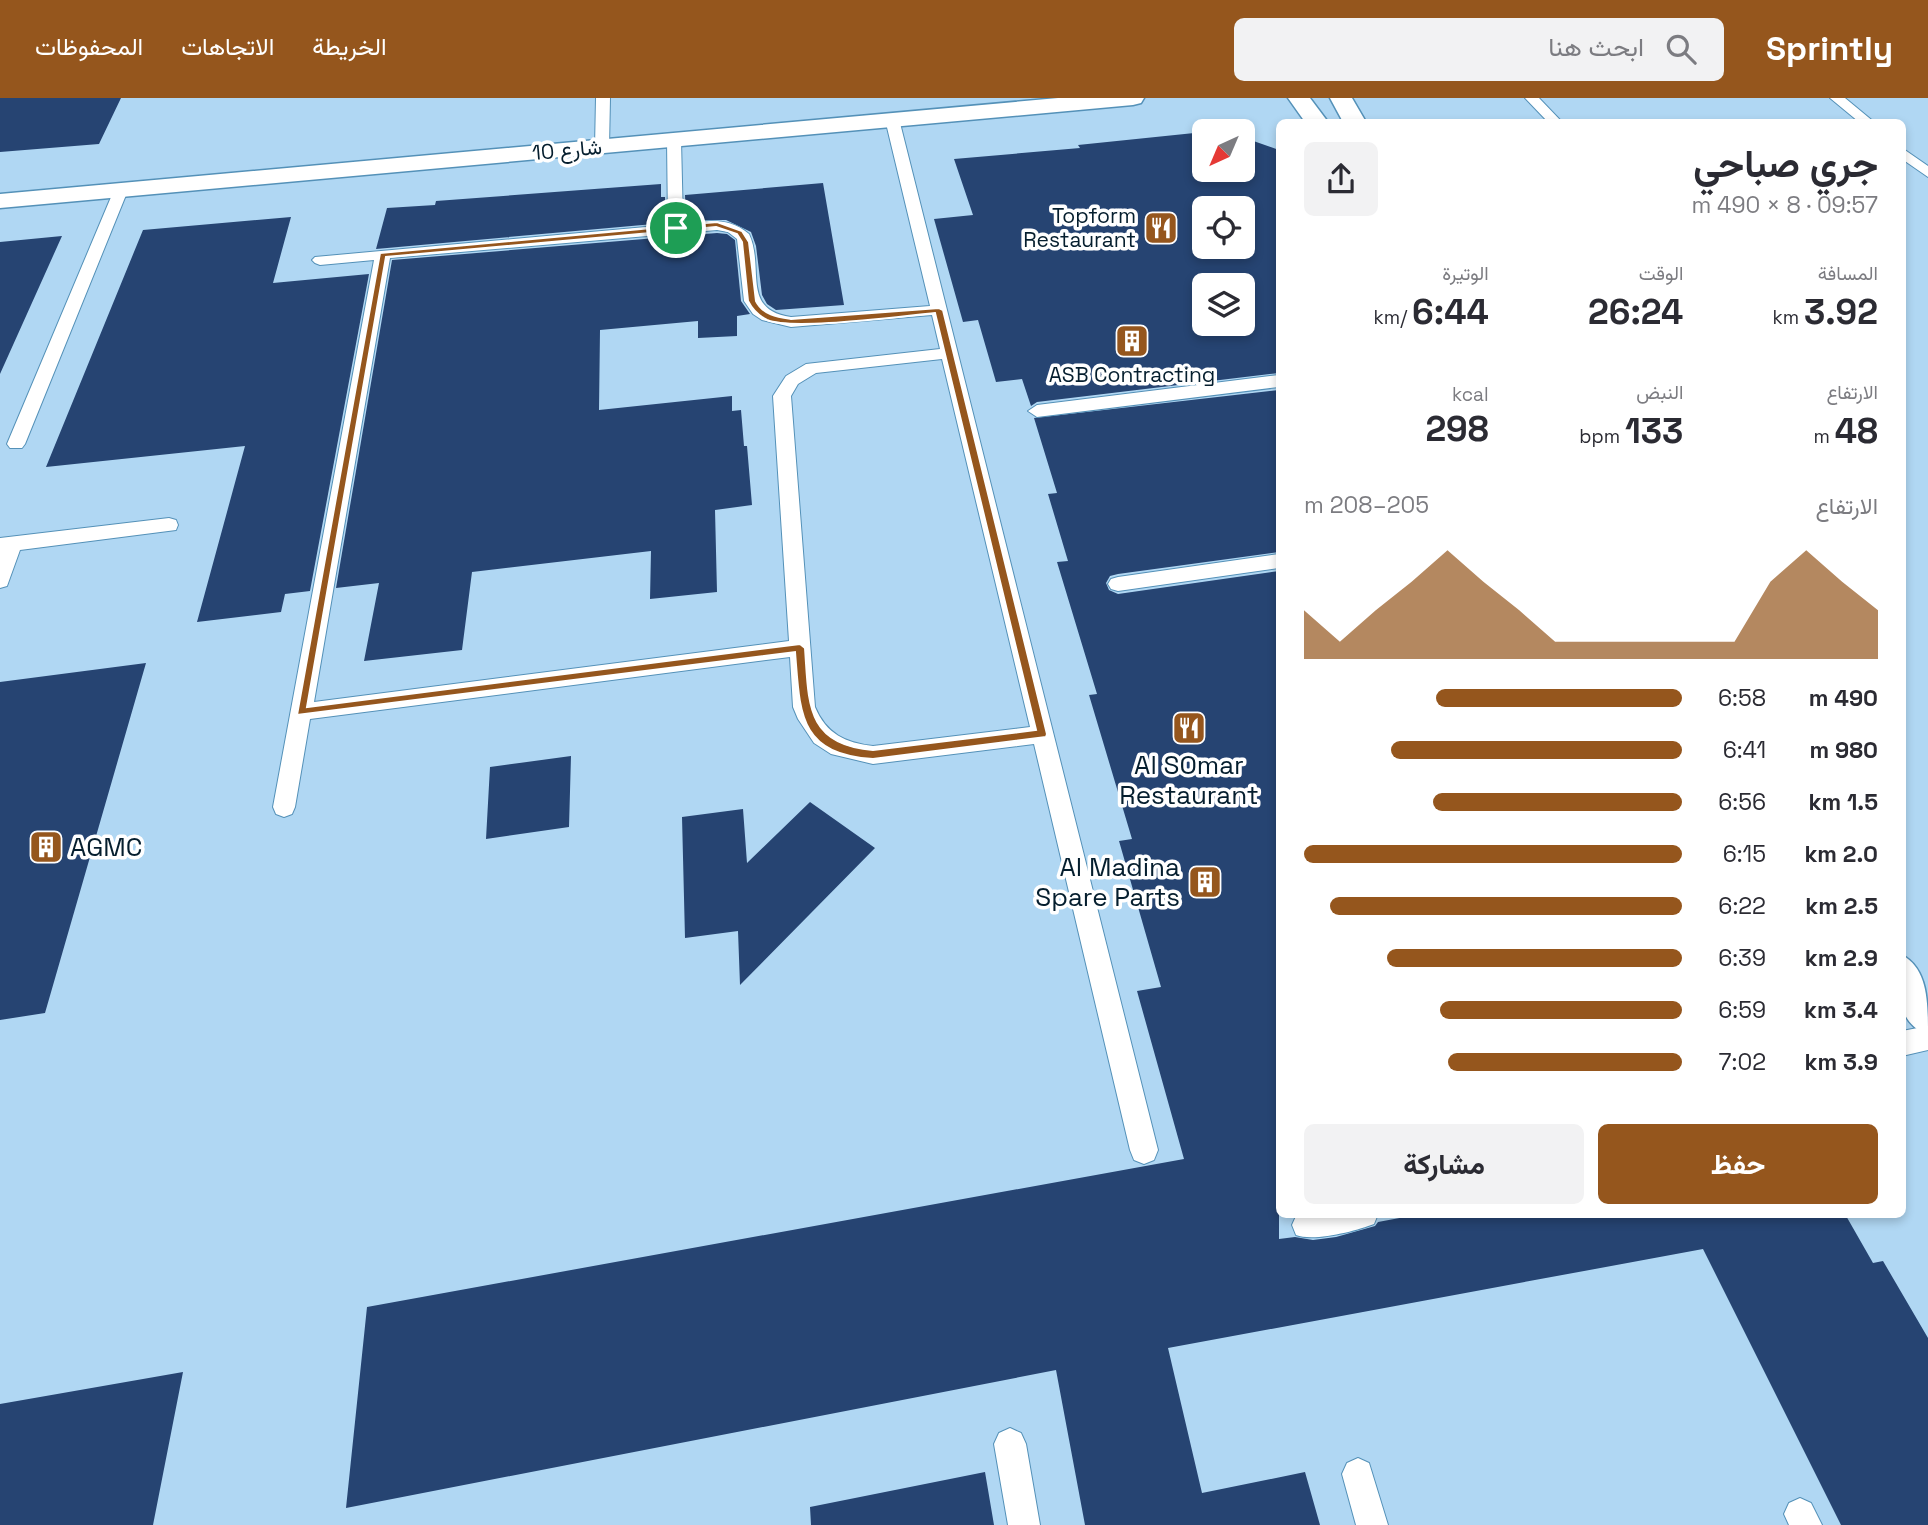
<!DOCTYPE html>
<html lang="ar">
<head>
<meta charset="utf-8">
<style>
	:root { --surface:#fff; --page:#f2f2f3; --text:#2b2b33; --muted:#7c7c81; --accent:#95561d }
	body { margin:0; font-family:"Space Grotesk",Vazirmatn,sans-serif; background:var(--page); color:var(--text); direction:rtl; height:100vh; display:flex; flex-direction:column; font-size:26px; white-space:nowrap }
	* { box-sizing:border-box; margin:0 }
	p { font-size:23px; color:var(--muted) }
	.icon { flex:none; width:38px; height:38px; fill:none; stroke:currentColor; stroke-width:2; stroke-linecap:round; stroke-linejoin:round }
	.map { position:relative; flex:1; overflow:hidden; direction:ltr }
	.drawer { position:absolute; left:1276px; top:21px; width:630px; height:1099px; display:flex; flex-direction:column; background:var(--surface); border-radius:10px; box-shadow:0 4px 10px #0003; direction:rtl }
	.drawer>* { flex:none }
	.needle { width:46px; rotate:224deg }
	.controls { position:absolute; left:1192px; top:21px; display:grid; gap:14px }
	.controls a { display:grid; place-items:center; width:63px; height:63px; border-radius:10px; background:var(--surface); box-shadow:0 4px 10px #0003; font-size:35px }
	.pin { position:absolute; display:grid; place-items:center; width:60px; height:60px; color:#fff; margin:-30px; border:4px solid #fff; border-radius:50%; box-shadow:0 2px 7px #0007 }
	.round { display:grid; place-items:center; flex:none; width:74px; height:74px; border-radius:10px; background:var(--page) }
	.headline { display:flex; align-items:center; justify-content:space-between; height:119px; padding:0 28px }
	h1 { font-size:38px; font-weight:700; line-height:52px }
	.stats { display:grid; grid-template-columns:repeat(3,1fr); gap:10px; height:119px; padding:7px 28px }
	.stats div { display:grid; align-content:center }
	.stats b { font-size:35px; font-weight:700 }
	.stats small { font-size:19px; font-weight:400 }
	.stats p { font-size:19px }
	.chart { height:196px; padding:14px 28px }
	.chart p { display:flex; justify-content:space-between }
	.chart svg { width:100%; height:126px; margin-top:7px; fill:var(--accent); opacity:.7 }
	.primary-button { display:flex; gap:14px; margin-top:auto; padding:14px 28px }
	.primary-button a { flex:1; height:80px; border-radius:10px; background:var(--accent); color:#fff; font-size:28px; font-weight:700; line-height:80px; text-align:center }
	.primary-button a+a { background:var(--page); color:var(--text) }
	ul { padding:0 28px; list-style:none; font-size:23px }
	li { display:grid; grid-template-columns:112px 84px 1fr; align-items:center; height:52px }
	li i { height:18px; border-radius:9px; background:var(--accent) }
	header { display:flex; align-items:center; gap:42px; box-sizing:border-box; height:98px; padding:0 35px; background:var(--accent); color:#fff }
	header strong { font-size:33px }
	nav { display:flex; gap:38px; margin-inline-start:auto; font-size:24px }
	.search { width:490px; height:63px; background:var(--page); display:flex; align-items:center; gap:18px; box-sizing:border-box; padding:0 24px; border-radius:10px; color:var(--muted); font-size:26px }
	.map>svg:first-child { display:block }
</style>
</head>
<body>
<header>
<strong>Sprintly</strong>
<div class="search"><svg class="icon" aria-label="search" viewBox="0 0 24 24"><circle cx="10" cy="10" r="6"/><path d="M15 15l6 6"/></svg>ابحث هنا</div>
<nav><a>الخريطة</a><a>الاتجاهات</a><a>المحفوظات</a></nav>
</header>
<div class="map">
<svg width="1928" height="1427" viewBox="0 0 1928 1427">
	<rect width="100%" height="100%" fill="#c1e6ff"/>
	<path fill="#b0d7f3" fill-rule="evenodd" d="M0,0H1928V1427H0ZM1279,24H1902V1116H1279ZM1204,33H1242V72H1204ZM1204,110H1242V149H1204ZM1204,187H1242V226H1204Z"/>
	<path fill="#264472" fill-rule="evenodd" d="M0,0H121L99,46L0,54Z
		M1204,34V72H1242V39L1279,52V275L1037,304L1031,308L1022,281L996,284L978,222L963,224L934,121L973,117L954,61L1080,50L1078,47ZM1204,110H1242V149H1204ZM1204,187H1242V226H1204Z
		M823,85L844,207L776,212L767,206L762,197L756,148L751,134L726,122H686L685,97Z
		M661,86V99H665V125L376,151L387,110L435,107L436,103Z
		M291,119L273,185L369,176L310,493L285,496L281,514L197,524L245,348L46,369L143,132Z
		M717,135L727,136L735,142L741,203L750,216L737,218V238L698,240V223L600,232L599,312L732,298V313L741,312L744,348H747L752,407L715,412L717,494L650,501L651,453L472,474L462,552L364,563L379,485L336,490L392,162Z
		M62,138L0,276V144Z
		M1279,292V454L1118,476L1110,478L1106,485L1109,492L1118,496L1279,473V1141L1295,1139L1313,1142L1336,1139L1375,1128L1378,1124L1421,1116H1845L1873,1165L1883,1163L1928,1240V1427H1841L1703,1151L1168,1250L1202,1395L1305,1374L1320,1427H1085L1056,1272L346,1410L367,1209L1184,1061L1137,893L1161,889L1119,743L1132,741L1089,597L1097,596L1057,464L1068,463L1048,396L1057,395L1034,320Z
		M146,565L45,915L0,922V584Z
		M571,658L569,729L486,741L490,669Z
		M810,704L875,750L740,887L738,833L685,840L682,719L743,711L747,765Z
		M183,1274L153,1427H0V1306Z
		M985,1374L994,1427H811L810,1409Z"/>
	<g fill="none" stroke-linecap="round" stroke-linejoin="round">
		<defs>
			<path id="lane" d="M596,0H610L609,49L602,53L595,49Z
				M1525,0H1539L1562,24H1548Z
				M1830,0H1845L1874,24H1859Z
				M892,17L899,21L1158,1052L1154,1062L1144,1066L1134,1062L1130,1052L1034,646L873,666L831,656L814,645L798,621L793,609L790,559L310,621L295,709L292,716L284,719L276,716L273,709L374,162L320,167L315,165L312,162L315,159L668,127L667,42L674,38L681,42L683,125C708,123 729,119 749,136C765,169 740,212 791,219L930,208L885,21ZM717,132L728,134L737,141L744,203L753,216L762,222L791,229L932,217L940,251L806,266L786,278L773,298L789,543L314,604L390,160ZM942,261L1030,629L873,648C846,645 826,636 815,609L791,298L798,286L816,275Z
				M1902,50L1928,68V79L1902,61Z
				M121,88L128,92L25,346L22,350H10L7,346L114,92Z
				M1279,277V289L1037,319L1028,313L1037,307Z
				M169,420L176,422L178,427L176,432L20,452L7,488L0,490V440Z
				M1279,456V470L1118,493L1111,491L1108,486L1111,481L1118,479Z
				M1928,928V952L1902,958V933Z
				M1297,1116H1378L1374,1126C1356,1133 1314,1144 1296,1137L1292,1127Z
				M1010,1330L1021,1335L1026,1346L1040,1427H1008L994,1346L999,1335Z
				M1358,1360L1369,1365L1388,1427H1356L1342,1376L1347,1365Z
				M1800,1400L1811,1405L1822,1427H1789L1784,1416L1789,1405Z"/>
			<path id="street" d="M1058,0H1144L1141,5L1133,7L0,110V96Z
				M1288,0H1310L1328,24H1305Z
				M1330,0H1352L1366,24H1343Z
				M1902,857C1928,871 1928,904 1928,937C1892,922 1902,891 1902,857Z"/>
		</defs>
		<use href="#lane" stroke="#5491b8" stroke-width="2"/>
		<use href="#street" stroke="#5491b8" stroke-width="3"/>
		<use href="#lane" fill="#fff" fill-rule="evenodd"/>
		<use href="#street" fill="#fff" fill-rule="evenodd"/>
	</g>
	<path fill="#95561d" stroke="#fff" stroke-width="2" fill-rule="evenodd" d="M717,124L742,133L749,144L756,203C763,217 778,219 791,221L939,210L943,212L1047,636L1046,639L873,661C798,656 800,615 795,554L297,617L380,155ZM716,129L737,136L742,144L748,203C752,211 759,218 767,222C793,233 901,218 935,215L1036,632L873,652C805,647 809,604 805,550L800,546L307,609L386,159Z"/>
	<defs>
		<symbol id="restaurant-square" viewBox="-11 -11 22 22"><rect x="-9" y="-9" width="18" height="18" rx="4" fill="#95561d" stroke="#fff"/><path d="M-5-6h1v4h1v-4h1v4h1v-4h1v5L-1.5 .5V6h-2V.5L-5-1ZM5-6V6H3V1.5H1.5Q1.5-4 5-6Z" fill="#fff"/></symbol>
		<symbol id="building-square" viewBox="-11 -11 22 22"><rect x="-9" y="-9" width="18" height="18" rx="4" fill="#95561d" stroke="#fff"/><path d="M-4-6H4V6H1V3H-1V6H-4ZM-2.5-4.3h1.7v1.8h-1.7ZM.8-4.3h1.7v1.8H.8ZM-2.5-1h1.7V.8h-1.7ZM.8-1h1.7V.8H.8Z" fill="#fff"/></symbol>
	</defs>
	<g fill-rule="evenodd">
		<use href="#restaurant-square" x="1142" y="111" width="38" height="38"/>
		<use href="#building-square" x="1113" y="224" width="38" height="38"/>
		<use href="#restaurant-square" x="1170" y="611" width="38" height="38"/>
		<use href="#building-square" x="27" y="730" width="38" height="38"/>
		<use href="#building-square" x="1186" y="765" width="38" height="38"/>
	</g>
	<g text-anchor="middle" stroke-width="7" stroke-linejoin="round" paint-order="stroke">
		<g font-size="21" fill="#051e2e" stroke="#fff">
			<text transform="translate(567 52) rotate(-5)" y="7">شارع 10</text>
		</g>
		<g font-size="21" fill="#051e2e" stroke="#fff" text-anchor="end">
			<text x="1136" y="125">Topform<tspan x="1136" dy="24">Restaurant</tspan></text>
			<text x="1132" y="284" text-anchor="middle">ASB Contracting</text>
		</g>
		<g font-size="26" fill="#051e2e" stroke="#fff">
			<text x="1189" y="676">Al SOmar<tspan x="1189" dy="30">Restaurant</tspan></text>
			<text x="70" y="758" text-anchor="start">AGMC</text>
			<text x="1180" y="778" text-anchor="end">Al Madina<tspan x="1180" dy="30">Spare Parts</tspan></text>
		</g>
	</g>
</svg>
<div class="controls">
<a><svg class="needle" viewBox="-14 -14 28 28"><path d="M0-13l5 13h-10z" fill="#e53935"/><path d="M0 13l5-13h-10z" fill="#7c7c81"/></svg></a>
<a><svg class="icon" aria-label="locate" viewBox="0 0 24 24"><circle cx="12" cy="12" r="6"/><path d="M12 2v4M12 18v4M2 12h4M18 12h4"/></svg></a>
<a><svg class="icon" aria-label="layers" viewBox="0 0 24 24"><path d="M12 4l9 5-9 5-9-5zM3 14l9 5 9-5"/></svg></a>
</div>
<div class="pin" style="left:676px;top:130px;background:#1e9e55"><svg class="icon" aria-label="arrive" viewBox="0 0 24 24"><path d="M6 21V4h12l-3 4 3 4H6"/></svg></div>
<section class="drawer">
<div class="headline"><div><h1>جري صباحي</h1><p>09:57 · 8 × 490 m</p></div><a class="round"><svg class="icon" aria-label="share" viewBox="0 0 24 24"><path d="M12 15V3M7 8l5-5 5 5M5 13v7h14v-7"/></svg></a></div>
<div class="stats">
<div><p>المسافة</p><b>3.92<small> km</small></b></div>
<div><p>الوقت</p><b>26:24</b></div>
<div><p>الوتيرة</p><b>6:44<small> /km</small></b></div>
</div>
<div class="stats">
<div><p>الارتفاع</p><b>48<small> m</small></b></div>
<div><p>النبض</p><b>133<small> bpm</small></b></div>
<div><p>kcal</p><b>298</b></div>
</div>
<div class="chart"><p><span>الارتفاع</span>205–208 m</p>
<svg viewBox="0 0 160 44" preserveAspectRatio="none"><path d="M0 44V27L10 38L20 27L30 17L40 6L50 17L60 27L70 38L80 38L90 38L100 38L110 38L120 38L130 17L140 6L150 17L160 27V44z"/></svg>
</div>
<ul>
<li><b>490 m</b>6:58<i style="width:65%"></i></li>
<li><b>980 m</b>6:41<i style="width:77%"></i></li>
<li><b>1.5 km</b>6:56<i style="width:66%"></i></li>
<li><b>2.0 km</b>6:15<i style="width:100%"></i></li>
<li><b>2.5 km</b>6:22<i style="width:93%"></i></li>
<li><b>2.9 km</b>6:39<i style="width:78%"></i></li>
<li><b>3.4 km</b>6:59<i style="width:64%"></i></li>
<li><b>3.9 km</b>7:02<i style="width:62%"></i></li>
</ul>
<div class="primary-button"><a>حفظ</a><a>مشاركة</a></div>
</section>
</div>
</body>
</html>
